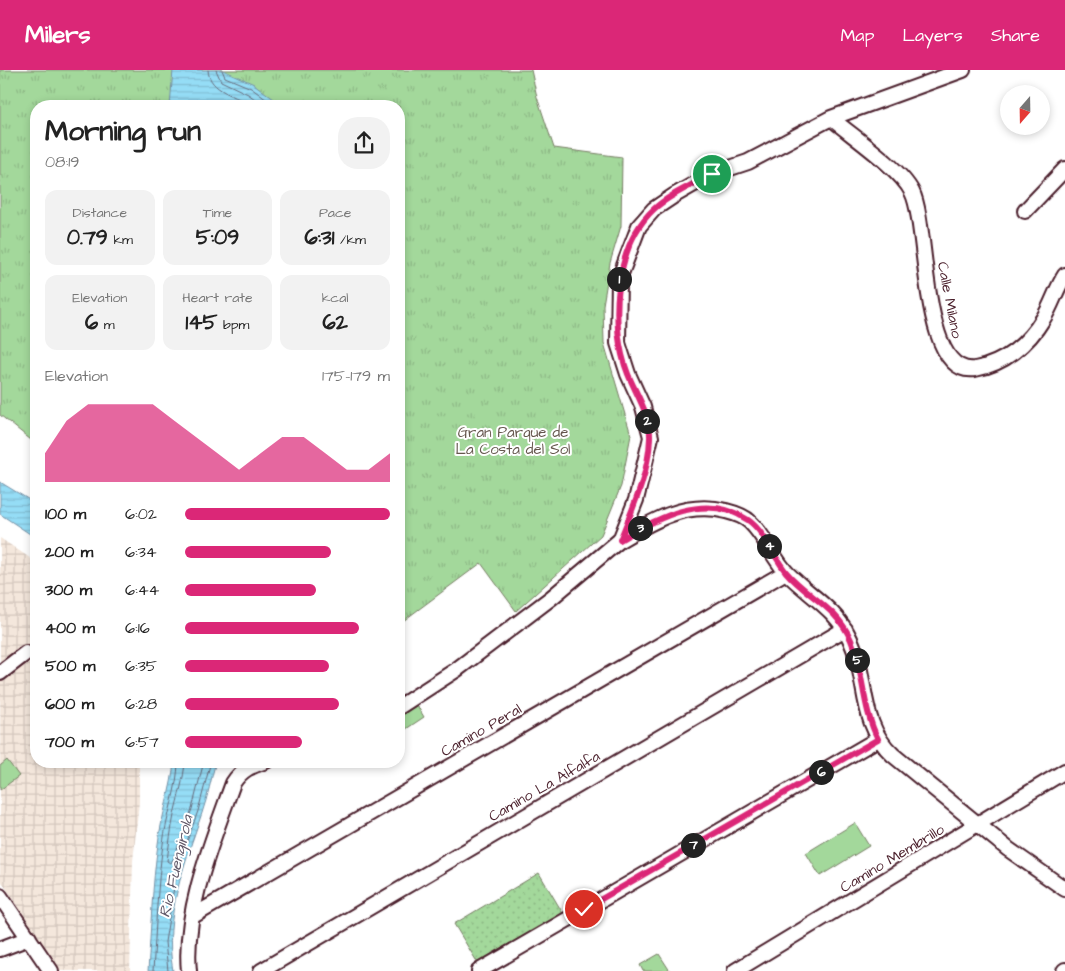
<!DOCTYPE html>
<html lang="en">
<head>
<meta charset="utf-8">
<style>
	:root { --surface:#fff; --page:#f2f2f2; --text:#222; --muted:#767676; --accent:#db2777 }
	body { margin:0; font-family:"Architects Daughter",sans-serif; background:var(--page); color:var(--text); height:100vh; display:flex; flex-direction:column; font-size:19px; white-space:nowrap }
	* { box-sizing:border-box; margin:0 }
	p { font-size:16px; color:var(--muted) }
	.icon { flex:none; width:28px; height:28px; fill:none; stroke:currentColor; stroke-width:2; stroke-linecap:round; stroke-linejoin:round }
	.map { position:relative; flex:1; overflow:hidden }
	.side { position:absolute; left:30px; top:30px; width:375px; height:668px; display:flex; flex-direction:column; background:var(--surface); border-radius:20px; box-shadow:0 2px 8px #0003 }
	.side>* { flex:none }
	.needle { width:32px; rotate:200deg }
	.tools { position:absolute; left:1000px; top:15px; display:grid; gap:10px }
	.tools a { display:grid; place-items:center; width:50px; height:50px; border-radius:50%; background:var(--surface); box-shadow:0 2px 8px #0003; font-size:25px }
	.pin { position:absolute; display:grid; place-items:center; width:42px; height:42px; color:#fff; margin:-21px; border:2px solid #fff; border-radius:50%; box-shadow:0 1px 5px #0007 }
	.km { position:absolute; width:25px; height:25px; margin:-12px; border-radius:50%; background:#222; color:#fff; font-size:14px; line-height:25px; text-align:center }
	.round { display:grid; place-items:center; flex:none; width:52px; height:52px; border-radius:20px; background:var(--page) }
	.summary { display:flex; align-items:center; justify-content:space-between; height:85px; padding:0 15px }
	h1 { font-size:28px; font-weight:800; line-height:38px }
	.metrics { display:grid; grid-template-columns:repeat(3,1fr); gap:8px; height:85px; padding:5px 15px }
	.metrics div { display:grid; align-content:center; border-radius:12px; background:var(--page); text-align:center }
	.metrics b { font-size:21px; font-weight:800 }
	.metrics small { font-size:14px; font-weight:400 }
	.metrics p { font-size:14px }
	.chart { height:140px; padding:10px 15px }
	.chart p { display:flex; justify-content:space-between }
	.chart svg { width:100%; height:90px; margin-top:5px; fill:var(--accent); opacity:.7 }
	ul { padding:0 15px; list-style:none; font-size:16px }
	li { display:grid; grid-template-columns:80px 60px 1fr; align-items:center; height:38px }
	li i { height:12px; border-radius:6px; background:var(--accent) }
	header { display:flex; align-items:center; gap:30px; box-sizing:border-box; height:70px; padding:0 25px; background:var(--accent); color:#fff }
	header strong { font-size:24px }
	nav { display:flex; gap:28px; margin-inline-start:auto; font-size:18px }
	.map>svg:first-child { display:block }
</style>
</head>
<body>
<header>
<strong>Milers</strong>
<nav><a>Map</a><a>Layers</a><a>Share</a></nav>
</header>
<div class="map">
<svg width="1065" height="901" viewBox="0 0 1065 901">
	<defs>
		<pattern id="industrial-grid" width="8" height="8" patternUnits="userSpaceOnUse" patternTransform="scale(1.25)"><rect width="8" height="8" fill="#f4e7dc"/><path d="M0 4h8M4 0v8" fill="none" stroke="#d3c6bd"/></pattern>
		<pattern id="grass-dots" width="8" height="8" patternUnits="userSpaceOnUse" patternTransform="scale(1.25)"><rect width="8" height="8" fill="#a3d89b"/><path d="M2 2h.1M6 6h.1" fill="none" stroke="#8eb986" stroke-width="1.8" stroke-linecap="round"/></pattern>
		<pattern id="park-tufts" width="24" height="20" patternUnits="userSpaceOnUse" patternTransform="scale(1.25)"><rect width="24" height="20" fill="#a3d89b"/><path d="M3 7l-1-3M5 7V3M7 7l1-3M15 17l-1-3M17 17v-4M19 17l1-3" fill="none" stroke="#8eb986"/></pattern>
		<pattern id="water-rules" width="6" height="5" patternUnits="userSpaceOnUse" patternTransform="scale(1.25)"><rect width="6" height="5" fill="#95ddf6"/><path d="M0 2.5h6" fill="none" stroke="#82bdd3"/></pattern>
	</defs>
	<rect width="100%" height="100%" fill="#fff"/>
	<filter id="ink" filterUnits="userSpaceOnUse"><feTurbulence type="fractalNoise" baseFrequency=".02" numOctaves="2"/><feDisplacementMap in="SourceGraphic" scale="10" xChannelSelector="R" yChannelSelector="G"/><feConvolveMatrix kernelMatrix="1 2 1 2 8 2 1 2 1" color-interpolation-filters="sRGB"/></filter>
	<g filter="url(#ink)">
		<path fill="url(#industrial-grid)" d="M0,468L36,492V691H139V732L133,791L130,901H60L0,809Z"/>
		<path fill="url(#grass-dots)" stroke="#767c63" d="M539,803L564,845L479,895L454,854Z"/>
		<path fill="url(#park-tufts)" stroke="#767c63" d="M0,0H531L537,27L554,78L622,87L621,156L610,193L603,235L604,273L631,365L621,416L601,465L516,541L481,493L399,554V36H36V374L0,345Z"/>
		<path fill="#a3d89b" stroke="#767c63" d="M415,632L424,647L400,663L399,642Z
			M7,690L19,706L0,720V696Z
			M855,753L869,776L820,806L806,783Z
			M659,884L670,901H643L640,895Z"/>
		<path fill="url(#water-rules)" stroke="#7791a5" d="M173,0H223L254,14L283,36H170Z
			M0,412L36,434V468L0,444Z
			M174,691H216C211,709 208,726 202,743C185,793 163,847 173,901H148C151,859 152,816 158,774C161,746 172,719 174,691Z"/>
		<g fill="none" stroke-linecap="round" stroke-linejoin="round">
			<path stroke="#686b7c" stroke-width="1" d="M208,0C209,22 237,25 252,36
				M216,0L221,11L248,24L265,36
				M222,0L225,7L251,18L275,36
				M185,691C184,710 178,726 174,745C171,760 169,775 167,791L170,793L172,792L192,739L204,691
				M153,901C156,859 157,816 163,774C166,746 178,719 178,691
				M168,901L165,872L177,799L198,741L211,691"/>
			<defs>
				<path id="minor" d="M831,48C852,66 900,98 912,122C929,155 920,307 975,299C1004,294 1028,274 1043,249C1052,235 1056,219 1065,205
					M1025,141L1065,99
					M620,470C654,450 686,431 726,441C734,443 744,446 750,452C766,467 773,489 788,504C810,526 837,540 850,569C869,609 858,653 893,685L1008,779L1065,819
					M0,603L26,583
					M399,637L456,600L551,528L620,470L636,430L651,367L643,337L628,304L618,273L619,209L639,156L654,139L675,125L712,104L748,92L831,48L963,0
					M0,826L51,901
					M193,846L786,502
					M0,879L29,868
					M189,901C183,842 213,769 233,713C242,699 251,696 266,691
					M261,901L845,559
					M479,901L878,669
					M735,901L1065,701
					M1064,901L1065,900"/>
			</defs>
			<use href="#minor" stroke="#4a1f2b" stroke-width="18"/>
			<use href="#minor" stroke="#fff" stroke-width="14"/>
		</g>
	</g>
	<g fill="none" stroke-linecap="round" stroke-linejoin="round" filter="url(#ink)">
		<defs>
			<path id="route" d="M584,839L878,669C862,638 864,602 851,570C837,537 807,527 786,502C773,486 765,462 748,450C706,421 657,448 620,470C633,438 649,403 650,368C651,346 636,324 628,304C609,256 614,176 654,139C670,124 693,115 712,104"/>
		</defs>
		<use href="#route" stroke="#fff" stroke-width="10"/>
		<use href="#route" stroke="#db2777" stroke-width="6"/>
	</g>
	<g text-anchor="middle" stroke-width="4" stroke-linejoin="round" paint-order="stroke">
		<g font-size="15" fill="#4a1f2b" stroke="#fff">
			<text transform="translate(950 230) rotate(79)" y="5">Calle Milano</text>
			<text transform="translate(481 660) rotate(-30)" y="5">Camino Peral</text>
			<text transform="translate(544 716) rotate(-30)" y="5">Camino La Alfalfa</text>
			<text transform="translate(892 788) rotate(-31)" y="5">Camino Membrillo</text>
		</g>
		<g font-size="15" fill="#65564d" stroke="#fff">
			<text x="513" y="367">Gran Parque de<tspan x="513" dy="17">La Costa del Sol</tspan></text>
		</g>
		<g font-size="16" font-style="italic" fill="#605868" stroke="#fff">
			<text transform="translate(175 796) rotate(-77)" y="6">Rio Fuengirola</text>
		</g>
	</g>
</svg>
<div class="tools">
<a><svg class="needle" viewBox="-14 -14 28 28"><path d="M0-13l5 13h-10z" fill="#e53935"/><path d="M0 13l5-13h-10z" fill="#767676"/></svg></a>
</div>
<div class="pin" style="left:712px;top:104px;background:#1e9e55"><svg class="icon" aria-label="arrive" viewBox="0 0 24 24"><path d="M6 21V4h12l-3 4 3 4H6"/></svg></div>
<div class="pin" style="left:584px;top:839px;background:#d93025"><svg class="icon" aria-label="check" viewBox="0 0 24 24"><path d="M5 12l5 5 9-10"/></svg></div>
<b class="km" style="left:619px;top:209px">1</b>
<b class="km" style="left:647px;top:351px">2</b>
<b class="km" style="left:640px;top:458px">3</b>
<b class="km" style="left:769px;top:476px">4</b>
<b class="km" style="left:857px;top:590px">5</b>
<b class="km" style="left:821px;top:702px">6</b>
<b class="km" style="left:693px;top:775px">7</b>
<section class="side">
<div class="summary"><div><h1>Morning run</h1><p>08:19</p></div><a class="round"><svg class="icon" aria-label="share" viewBox="0 0 24 24"><path d="M12 15V3M7 8l5-5 5 5M5 13v7h14v-7"/></svg></a></div>
<div class="metrics">
<div><p>Distance</p><b>0.79<small> km</small></b></div>
<div><p>Time</p><b>5:09</b></div>
<div><p>Pace</p><b>6:31<small> /km</small></b></div>
</div>
<div class="metrics">
<div><p>Elevation</p><b>6<small> m</small></b></div>
<div><p>Heart rate</p><b>145<small> bpm</small></b></div>
<div><p>kcal</p><b>62</b></div>
</div>
<div class="chart"><p><span>Elevation</span>175–179 m</p>
<svg viewBox="0 0 160 44" preserveAspectRatio="none"><path d="M0 44V30L10 14L20 6L30 6L40 6L50 6L60 14L70 22L80 30L90 38L100 30L110 22L120 22L130 30L140 38L150 38L160 30V44z"/></svg>
</div>
<ul>
<li><b>100 m</b>6:02<i style="width:100%"></i></li>
<li><b>200 m</b>6:34<i style="width:71%"></i></li>
<li><b>300 m</b>6:44<i style="width:64%"></i></li>
<li><b>400 m</b>6:16<i style="width:85%"></i></li>
<li><b>500 m</b>6:35<i style="width:70%"></i></li>
<li><b>600 m</b>6:28<i style="width:75%"></i></li>
<li><b>700 m</b>6:57<i style="width:57%"></i></li>
</ul>
</section>
</div>
</body>
</html>
